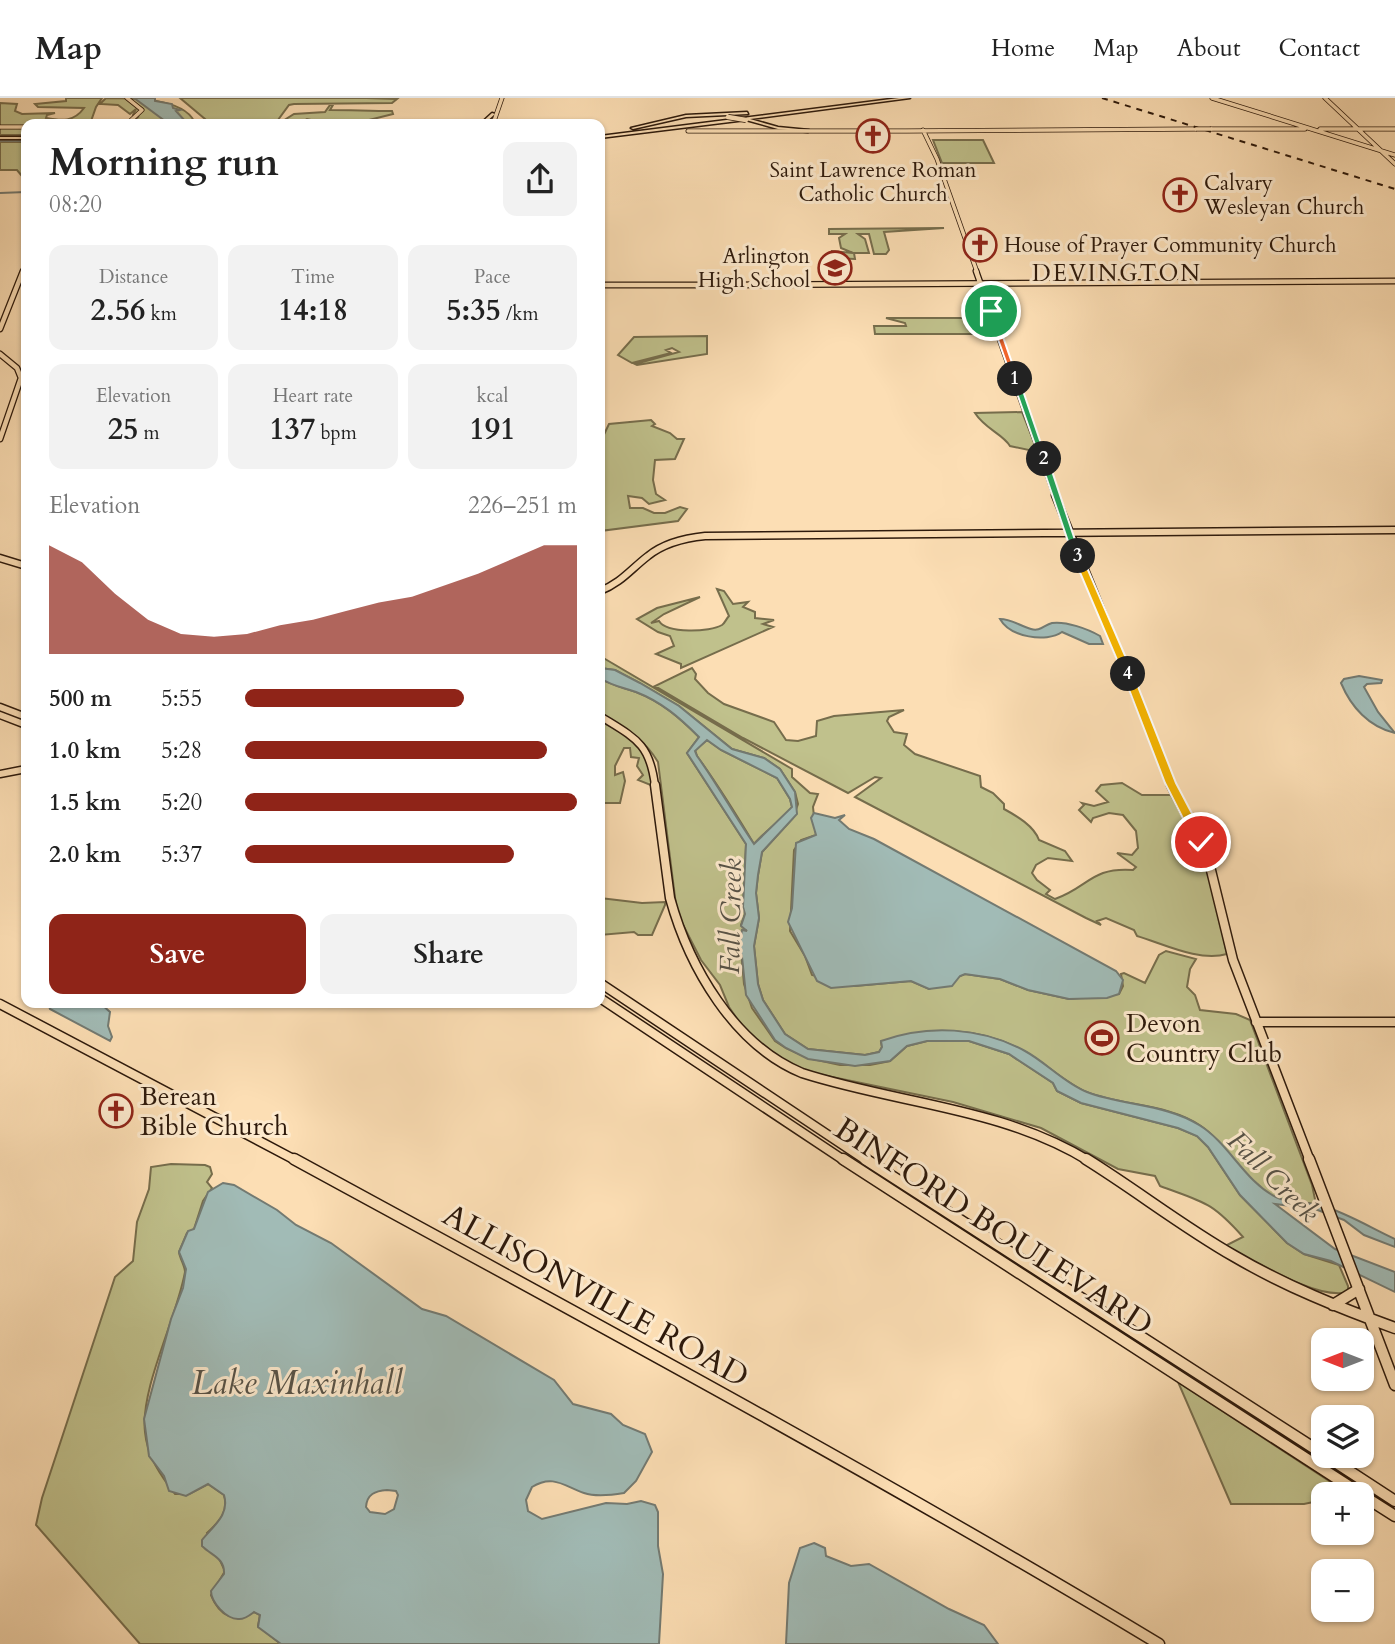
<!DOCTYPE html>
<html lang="en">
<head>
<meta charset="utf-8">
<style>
	:root { --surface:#fff; --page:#f2f2f2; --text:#222; --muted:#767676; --line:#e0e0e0; --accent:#8f2418 }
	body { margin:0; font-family:Cardo,serif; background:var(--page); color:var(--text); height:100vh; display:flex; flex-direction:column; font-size:26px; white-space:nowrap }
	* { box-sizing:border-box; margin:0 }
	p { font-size:23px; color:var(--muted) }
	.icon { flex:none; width:38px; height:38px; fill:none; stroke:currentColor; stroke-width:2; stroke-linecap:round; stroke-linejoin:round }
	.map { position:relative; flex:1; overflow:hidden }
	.side { position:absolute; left:21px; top:21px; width:584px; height:889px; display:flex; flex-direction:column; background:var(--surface); border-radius:14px; box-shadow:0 2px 5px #0004 }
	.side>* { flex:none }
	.needle { width:46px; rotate:270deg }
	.controls { position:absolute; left:1311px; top:1230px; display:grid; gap:14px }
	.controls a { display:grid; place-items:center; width:63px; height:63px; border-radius:14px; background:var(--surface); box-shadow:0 2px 5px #0004; font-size:35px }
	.pin { position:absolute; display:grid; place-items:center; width:60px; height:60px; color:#fff; margin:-30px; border:4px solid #fff; border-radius:50%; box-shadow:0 2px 7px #0007 }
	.km { position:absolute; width:35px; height:35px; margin:-18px; border-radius:50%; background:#222; color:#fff; font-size:19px; line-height:35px; text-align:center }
	.round { display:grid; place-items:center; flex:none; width:74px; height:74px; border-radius:14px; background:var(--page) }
	.summary { display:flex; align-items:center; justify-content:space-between; height:119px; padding:0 28px }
	h1 { font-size:38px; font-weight:600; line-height:52px }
	.stats { display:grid; grid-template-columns:repeat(3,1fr); gap:10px; height:119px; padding:7px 28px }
	.stats div { display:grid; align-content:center; border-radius:14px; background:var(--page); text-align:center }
	.stats b { font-size:30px; font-weight:600 }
	.stats small { font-size:19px; font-weight:400 }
	.stats p { font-size:19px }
	.chart { height:196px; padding:14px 28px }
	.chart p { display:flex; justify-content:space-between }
	.chart svg { width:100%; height:126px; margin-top:7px; fill:var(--accent); opacity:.7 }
	.cta { display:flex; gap:14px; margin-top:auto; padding:14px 28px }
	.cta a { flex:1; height:80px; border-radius:14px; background:var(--accent); color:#fff; font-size:28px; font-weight:600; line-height:80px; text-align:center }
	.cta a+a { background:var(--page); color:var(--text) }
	ul { padding:0 28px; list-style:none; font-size:23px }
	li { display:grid; grid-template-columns:112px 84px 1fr; align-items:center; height:52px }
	li i { height:18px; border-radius:9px; background:var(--accent) }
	header { display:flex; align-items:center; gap:42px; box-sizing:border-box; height:98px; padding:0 35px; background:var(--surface); border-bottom:2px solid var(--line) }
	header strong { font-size:33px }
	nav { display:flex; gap:38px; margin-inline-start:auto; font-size:24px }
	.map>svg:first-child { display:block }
</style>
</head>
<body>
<header>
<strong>Map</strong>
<nav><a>Home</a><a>Map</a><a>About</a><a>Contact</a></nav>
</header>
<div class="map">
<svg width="1395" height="1546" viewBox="0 0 1395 1546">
	<rect width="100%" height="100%" fill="#fcdeb4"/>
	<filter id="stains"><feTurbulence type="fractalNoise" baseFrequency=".00286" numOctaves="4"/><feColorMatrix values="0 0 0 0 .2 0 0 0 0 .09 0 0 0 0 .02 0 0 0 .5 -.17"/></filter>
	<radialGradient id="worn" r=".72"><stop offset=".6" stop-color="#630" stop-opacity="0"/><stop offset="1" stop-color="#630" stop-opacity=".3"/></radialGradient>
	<path fill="#c0c18c" stroke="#766d4c" stroke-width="2" d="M66,0H102L96,9L90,26H26V37H0V5L17,6L15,13L22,16L55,15L47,17L46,20C62,23 74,24 84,10L38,9L35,6L66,3Z
		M106,0C134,0 182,0 194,23L193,26H130L138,19L133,17L136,11L130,16L118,7L100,6Z
		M180,0H366L397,1L392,5L294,6L289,7L275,26H202L205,21Z
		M330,7H333L330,12C350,12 371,13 392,13L393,16L365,23L344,22L336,26H318L320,24L307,21L300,25L278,26L294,16L325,14Z
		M933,42H983L994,65H942Z
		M0,44H26V79L22,78L17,72H0Z
		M944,130L884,134L889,152L886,156H874L869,136H858L865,141L869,155H854L855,161L832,160V153L853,155L841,150L839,140L845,136H829V131Z
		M886,220H991L995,236H875L874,228H906L905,225Z
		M707,238V256L637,267L635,266L679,254L672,250L666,252L671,255L632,265L618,257L634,239Z
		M1022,314L1038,354L1010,348C1003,336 985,331 975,315Z
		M651,322L655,326L652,328L670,335L677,341H684L675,361L655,362L653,382L656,396L665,402L649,406L642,400L628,398L630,410H643L654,415H665L680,409L687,411L678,423L600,433V345L609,326Z
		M717,491L724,493L733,506L748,504L743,509L755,514V520L774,522L763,526L773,529L681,570V566L656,556L674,548L670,538L658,534L637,521L657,510L700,499L664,516L651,525L659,523C667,536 710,534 722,527C725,525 726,521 729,518Z
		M600,558L792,671V679L810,695L818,696L813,709L816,737L801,742L794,752L790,833L805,858L812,877L855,888L911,883L929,891L965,876L1000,881L1028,892L1069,901L1119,896L1123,888L1121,876L1124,875L1145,885L1159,857L1166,853L1196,861L1190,871L1187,889L1195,897L1200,912L1236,916L1250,922L1312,1087L1316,1106C1305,1104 1290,1104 1279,1101C1247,1090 1228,1046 1201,1028C1169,1006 1125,1008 1089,995C1066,986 1047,966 1026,954C982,929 929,927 881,944L882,949L879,954L865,957L808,951L785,936L763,902L758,886L754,848L759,820L756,795L758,777L762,754L793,720L798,706L795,694L780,671L764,660L732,651L679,608L640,585L615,572L600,570Z
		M692,570L696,576L695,581L708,595L724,606L774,624L786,642L798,643L816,638L817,623L834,618L904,612L889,619L887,623L894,634L907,636L904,647L915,656L980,678L981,689L993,695L1004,706V711C1017,718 1034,728 1039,742L1065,753L1072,763L1048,760L1036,767L1032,775L1037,782L1050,792L1046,796L1055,801C1089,789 1091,769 1133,772L1136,769L1117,755L1132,757L1138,750L1136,733L1123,717L1109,715L1093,720L1091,724L1079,712L1084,707L1082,705L1094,708L1108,704L1096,693L1101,687L1122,685L1142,697H1171L1193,738L1211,781L1227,856C1199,864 1164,846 1137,838L1134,832L1106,820L1097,823L1101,827L1086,820L855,699L881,680L875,679L848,695L743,640L655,588Z
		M600,580C612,588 622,589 636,594C662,604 680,620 699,639L687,655L746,746L743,809L745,816L741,827L747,834L740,841L744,886L752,910L775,943L786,950L808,960L840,967H870L890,963L907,948L927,943H969L1009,956L1053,985L1057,993L1081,1005L1178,1030L1197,1038L1208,1049L1240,1097L1287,1145L1304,1156L1339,1167L1348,1188V1194C1318,1203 1253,1162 1225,1148L1243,1139C1211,1103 1203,1104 1160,1088L1155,1078L1118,1071L1041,1030L953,1004L808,974L770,957L746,934L729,909L720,887L701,862L677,815L658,664C644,640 623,629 600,615Z
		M600,623C634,640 648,649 653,688L638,682L643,677L637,668L639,660L631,659L630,650H624L615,668V677L623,674L625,683L620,705H600Z
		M707,642L721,652L777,680L790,701L792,709C780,724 765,733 754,746C736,716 718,687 697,658L695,652Z
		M600,800L642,805L665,804V807L652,837H638L634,834L600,837Z
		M171,1066L205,1067L210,1069L212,1076L207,1084L212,1090L203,1103L194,1131L187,1135L179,1154C180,1161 185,1168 185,1174C177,1220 140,1290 145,1334C147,1358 161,1378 175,1396H189L208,1386L224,1397C229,1414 219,1424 207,1435L225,1473L211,1497C220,1519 235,1525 254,1514L260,1517L258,1528L281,1546H140L36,1427L42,1400L115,1179L133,1163L137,1124L149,1091L151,1069Z
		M1178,1284L1349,1396H1323V1402L1304,1406H1231Z"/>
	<path fill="#a1bbb6" stroke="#737a72" stroke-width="2" fill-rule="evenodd" d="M134,0H155V3L172,6L173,10L180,12L176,13L186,24L169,26Z
		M1000,521C1012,521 1020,528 1031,531C1040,534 1044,527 1052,525C1066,523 1088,531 1100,538L1103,546H1089L1062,534C1046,545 1010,539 1000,521Z
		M600,570L615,572L640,585L679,608L732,651L764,660L780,671L795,694L797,716L762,754L758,777L756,795L759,820L754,848L758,886L763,902L785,936L808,951L865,957L879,954L882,949L881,943C928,926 981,929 1025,953C1047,965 1064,985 1087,994C1123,1008 1166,1006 1199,1027C1229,1045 1244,1083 1276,1099C1289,1106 1308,1104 1323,1108C1349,1116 1371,1130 1395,1141V1149L1364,1137L1344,1122L1315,1111L1275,1106L1335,1151L1395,1174V1194L1331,1163L1304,1156L1287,1145L1240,1097L1208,1049L1197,1038L1178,1030L1081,1005L1057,993L1053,985L1009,956L969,943H927L907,948L890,963L855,968L808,961L786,950L775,942L746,897L742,859L739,848L742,832L747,833L741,828L745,816L743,809L746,746L687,655L699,639C680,620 662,604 636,594C622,589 612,588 600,580ZM707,642L721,652L777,680L790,701L792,709L754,746C734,717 718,687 697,658L695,653Z
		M1359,578L1382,582L1381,585L1367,586L1364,589L1378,614L1395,635C1369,629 1351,609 1341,585L1344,581Z
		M814,715L835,720L845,717L839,722L849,731L874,741L1116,873L1123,882L1119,896L1107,900L1069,901L1028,892L1000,881L965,876L960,878L952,888L929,891L911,883L831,890L817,883L788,824L792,810L796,745L816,737L811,720Z
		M48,905H100L110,914L108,928L112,939L110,943L50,911Z
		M223,1085L234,1087L277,1112L296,1127L331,1145L422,1211L446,1218L554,1282L573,1306L611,1316L623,1327L645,1336L652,1354L636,1383L624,1395C612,1397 596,1399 584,1395C564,1388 553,1376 532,1389L526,1402L528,1413L542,1421L606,1405L627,1406L641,1403L655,1407L658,1414V1448L663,1476L659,1546H281L258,1529L260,1517L254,1514C250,1517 244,1522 238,1521C226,1521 211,1504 211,1493L224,1476C225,1460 212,1458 202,1448V1442C213,1428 230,1417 224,1397L208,1386L186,1398L169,1393L164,1378L149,1358L144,1321L171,1221L183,1190L186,1171L179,1154L188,1133L194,1131L208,1094ZM387,1392L396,1393L398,1397L394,1411L385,1416L370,1414L366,1409C367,1396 375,1393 387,1392Z
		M814,1445L825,1450L826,1458L851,1468L869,1466L949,1511L984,1527L998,1546H786L789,1485L800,1450Z"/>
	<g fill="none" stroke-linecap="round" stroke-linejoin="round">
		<path stroke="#737a72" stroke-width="2" d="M0,43H26
			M0,95L26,94"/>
		<defs>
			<path id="major-far4" d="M127,0L142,12L127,26
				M1212,0L1395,57
				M1325,0L1395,66
				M493,26L502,0
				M0,29H26
				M1211,31H1305
				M1320,31H1395
				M923,32L937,61L977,174
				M688,33H908
				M906,33L1196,31
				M23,174L26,166"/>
			<path id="major-far3" d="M976,173L1056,399
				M600,187H734
				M731,187L1395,183
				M0,231L23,173
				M0,256L17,270L21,280L0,341"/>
			<path id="major-far2" d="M1055,397L1172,688
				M0,460L26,468
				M600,493C621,485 631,471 648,458C664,445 685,440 705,438L1395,432
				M0,609L26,619
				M0,617L26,627
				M600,618C635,640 650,645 655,688
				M0,676L26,671"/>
			<path id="major-far1" d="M655,687L670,800C689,869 734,947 802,975C898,1006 1001,1009 1089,1063
				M1171,687L1207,756L1233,862L1310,1063
				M600,885L867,1063
				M600,900L845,1063
				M0,906L297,1063
				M1256,924H1395"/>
			<path id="major" d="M294,1061C584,1219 876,1376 1159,1546
				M843,1061L1361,1396
				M865,1061L1323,1356
				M1086,1061C1136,1092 1183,1129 1234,1158C1285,1188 1340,1210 1395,1230
				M1309,1061L1395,1287
				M1333,1207L1359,1191
				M1326,1358L1395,1403
				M1362,1397L1395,1418"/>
			<path id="highway" d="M899,0H910L750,21L778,29L809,32L808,34L778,31L746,22L600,40V38Z
				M747,14L748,16L686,19L633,31L631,30L686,17Z
				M492,15L495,16L484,26H480Z
				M489,25H524L526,26H488Z
				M0,39H26V41H0Z"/>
		</defs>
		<use href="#major-far4" stroke="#2d190b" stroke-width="5"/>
		<use href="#major-far3" stroke="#2d190b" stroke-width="7"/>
		<use href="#major-far2" stroke="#2d190b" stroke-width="9"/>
		<use href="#major-far1" stroke="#2d190b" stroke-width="11"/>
		<use href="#major" stroke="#2d190b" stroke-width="13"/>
		<use href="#highway" stroke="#2d190b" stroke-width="3"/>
		<use href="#major-far4" stroke="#fcdeb4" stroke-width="3.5"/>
		<use href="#major-far3" stroke="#fcdeb4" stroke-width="4.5"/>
		<use href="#major-far2" stroke="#fcdeb4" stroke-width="6"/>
		<use href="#major-far1" stroke="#fcdeb4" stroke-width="8"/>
		<use href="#major" stroke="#fcdeb4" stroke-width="10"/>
		<use href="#highway" fill="#fcdeb4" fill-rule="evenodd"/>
		<path stroke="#2d190b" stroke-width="2" stroke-dasharray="6 6" stroke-linecap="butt" d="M1102,0L1395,91"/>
		<defs>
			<path id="major-bridge" d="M1196,31H1211"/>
			<path id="highway-bridge" d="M728,19L746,22"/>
		</defs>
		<use href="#major-bridge" stroke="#2d190b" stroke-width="5" stroke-linecap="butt"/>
		<use href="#highway-bridge" stroke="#2d190b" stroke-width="6" stroke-linecap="butt"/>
		<use href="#major-bridge" stroke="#fcdeb4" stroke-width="3.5"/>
		<use href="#highway-bridge" stroke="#fcdeb4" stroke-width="4.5"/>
	</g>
	<path fill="#f0652b" stroke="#fff" stroke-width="2" d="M991,211L994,213L1018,282L1012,281L988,213Z"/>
	<path fill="#22a559" stroke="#fff" stroke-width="2" d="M1015,278L1019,281L1047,363L1040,361L1012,281Z"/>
	<path fill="#22a559" stroke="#fff" stroke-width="2" d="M1044,359L1048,361L1081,460L1073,458L1040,361Z"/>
	<path fill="#f5b400" stroke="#fff" stroke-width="2" d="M1078,455L1082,458L1133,576L1131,578L1123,576L1073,458Z"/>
	<path fill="#f5b400" stroke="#fff" stroke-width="2" d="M1128,573L1133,576L1176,685L1207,744L1205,746L1195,744L1165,685L1123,576Z"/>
	<defs>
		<symbol id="church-ring" viewBox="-11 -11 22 22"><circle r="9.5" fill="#fdeace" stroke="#8f2418" stroke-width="1.5"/><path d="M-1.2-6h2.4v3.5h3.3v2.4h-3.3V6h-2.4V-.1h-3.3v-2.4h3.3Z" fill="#8f2418"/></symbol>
		<symbol id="school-ring" viewBox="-11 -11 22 22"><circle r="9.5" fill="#fdeace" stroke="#8f2418" stroke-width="1.5"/><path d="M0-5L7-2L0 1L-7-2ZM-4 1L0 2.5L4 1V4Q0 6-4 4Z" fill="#8f2418"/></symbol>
		<symbol id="stadium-ring" viewBox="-11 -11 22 22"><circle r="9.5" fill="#fdeace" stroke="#8f2418" stroke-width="1.5"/><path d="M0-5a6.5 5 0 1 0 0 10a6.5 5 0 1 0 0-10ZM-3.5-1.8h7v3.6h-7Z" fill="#8f2418"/></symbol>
	</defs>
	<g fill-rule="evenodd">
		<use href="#church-ring" x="854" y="19" width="38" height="38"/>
		<use href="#church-ring" x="1161" y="78" width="38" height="38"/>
		<use href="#church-ring" x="961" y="128" width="38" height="38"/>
		<use href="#school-ring" x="816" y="151" width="38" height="38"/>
		<use href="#stadium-ring" x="1083" y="921" width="38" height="38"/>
		<use href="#church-ring" x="97" y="994" width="38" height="38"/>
	</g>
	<g text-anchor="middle" stroke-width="6" stroke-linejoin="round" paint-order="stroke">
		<g font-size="21" fill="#2d190b" stroke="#fdeace" text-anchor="start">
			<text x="873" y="79" text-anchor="middle">Saint Lawrence Roman<tspan x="873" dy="24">Catholic Church</tspan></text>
			<text x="1204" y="92">Calvary<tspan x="1204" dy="24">Wesleyan Church</tspan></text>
			<text x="1004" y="154">House of Prayer Community Church</text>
			<text x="810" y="165" text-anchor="end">Arlington<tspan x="810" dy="24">High School</tspan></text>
		</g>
		<g font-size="23" letter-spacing="2" fill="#2d190b" stroke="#fdeace">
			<text x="1117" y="183">DEVINGTON</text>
		</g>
		<g font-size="26" fill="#2d190b" stroke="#fdeace" text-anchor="start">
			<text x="1126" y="934">Devon<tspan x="1126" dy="30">Country Club</tspan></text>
			<text x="140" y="1007">Berean<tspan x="140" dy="30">Bible Church</tspan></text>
		</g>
		<g font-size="28" font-style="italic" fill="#565247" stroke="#fdeace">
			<text transform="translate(730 818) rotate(-89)" y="10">Fall Creek</text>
			<text transform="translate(1274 1078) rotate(45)" y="10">Fall Creek</text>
		</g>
		<g font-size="32" fill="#2d190b" stroke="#fdeace">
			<text transform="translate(994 1128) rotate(33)" y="11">BINFORD BOULEVARD</text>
			<text transform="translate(596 1197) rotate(29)" y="11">ALLISONVILLE ROAD</text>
		</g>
		<g font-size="33" font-style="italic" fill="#565247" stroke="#fdeace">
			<text x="297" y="1296">Lake Maxinhall</text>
		</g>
	</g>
	<rect width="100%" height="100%" filter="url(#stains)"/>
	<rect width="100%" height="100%" fill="url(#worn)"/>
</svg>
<div class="controls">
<a><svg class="needle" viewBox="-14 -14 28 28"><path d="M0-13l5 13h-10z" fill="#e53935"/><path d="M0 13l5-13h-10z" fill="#767676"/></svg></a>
<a><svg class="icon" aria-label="layers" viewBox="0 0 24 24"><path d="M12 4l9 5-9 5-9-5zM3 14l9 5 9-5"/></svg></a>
<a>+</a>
<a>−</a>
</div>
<div class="pin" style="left:991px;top:213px;background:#1e9e55"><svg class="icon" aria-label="arrive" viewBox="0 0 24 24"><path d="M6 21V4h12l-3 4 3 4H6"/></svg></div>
<div class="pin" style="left:1201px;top:744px;background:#d93025"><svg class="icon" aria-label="check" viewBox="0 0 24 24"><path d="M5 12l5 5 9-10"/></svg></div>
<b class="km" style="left:1015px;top:281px">1</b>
<b class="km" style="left:1044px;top:361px">2</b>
<b class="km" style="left:1078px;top:458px">3</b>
<b class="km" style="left:1128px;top:576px">4</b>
<section class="side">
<div class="summary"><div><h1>Morning run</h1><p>08:20</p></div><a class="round"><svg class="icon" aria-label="share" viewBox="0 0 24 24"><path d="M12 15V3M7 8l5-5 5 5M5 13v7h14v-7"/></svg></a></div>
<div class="stats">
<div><p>Distance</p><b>2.56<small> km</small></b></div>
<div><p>Time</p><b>14:18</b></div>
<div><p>Pace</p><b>5:35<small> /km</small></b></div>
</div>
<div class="stats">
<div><p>Elevation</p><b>25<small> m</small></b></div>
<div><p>Heart rate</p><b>137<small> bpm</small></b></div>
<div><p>kcal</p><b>191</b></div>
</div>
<div class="chart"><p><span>Elevation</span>226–251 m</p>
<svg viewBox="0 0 160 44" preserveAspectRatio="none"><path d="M0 44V6L10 12L20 23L30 32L40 37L50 38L60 37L70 34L80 32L90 29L100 26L110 24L120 20L130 16L140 11L150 6L160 6V44z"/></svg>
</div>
<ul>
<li><b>500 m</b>5:55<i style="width:66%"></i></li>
<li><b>1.0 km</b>5:28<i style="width:91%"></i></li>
<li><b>1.5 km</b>5:20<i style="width:100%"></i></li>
<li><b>2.0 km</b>5:37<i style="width:81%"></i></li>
</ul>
<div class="cta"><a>Save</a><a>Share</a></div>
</section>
</div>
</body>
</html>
